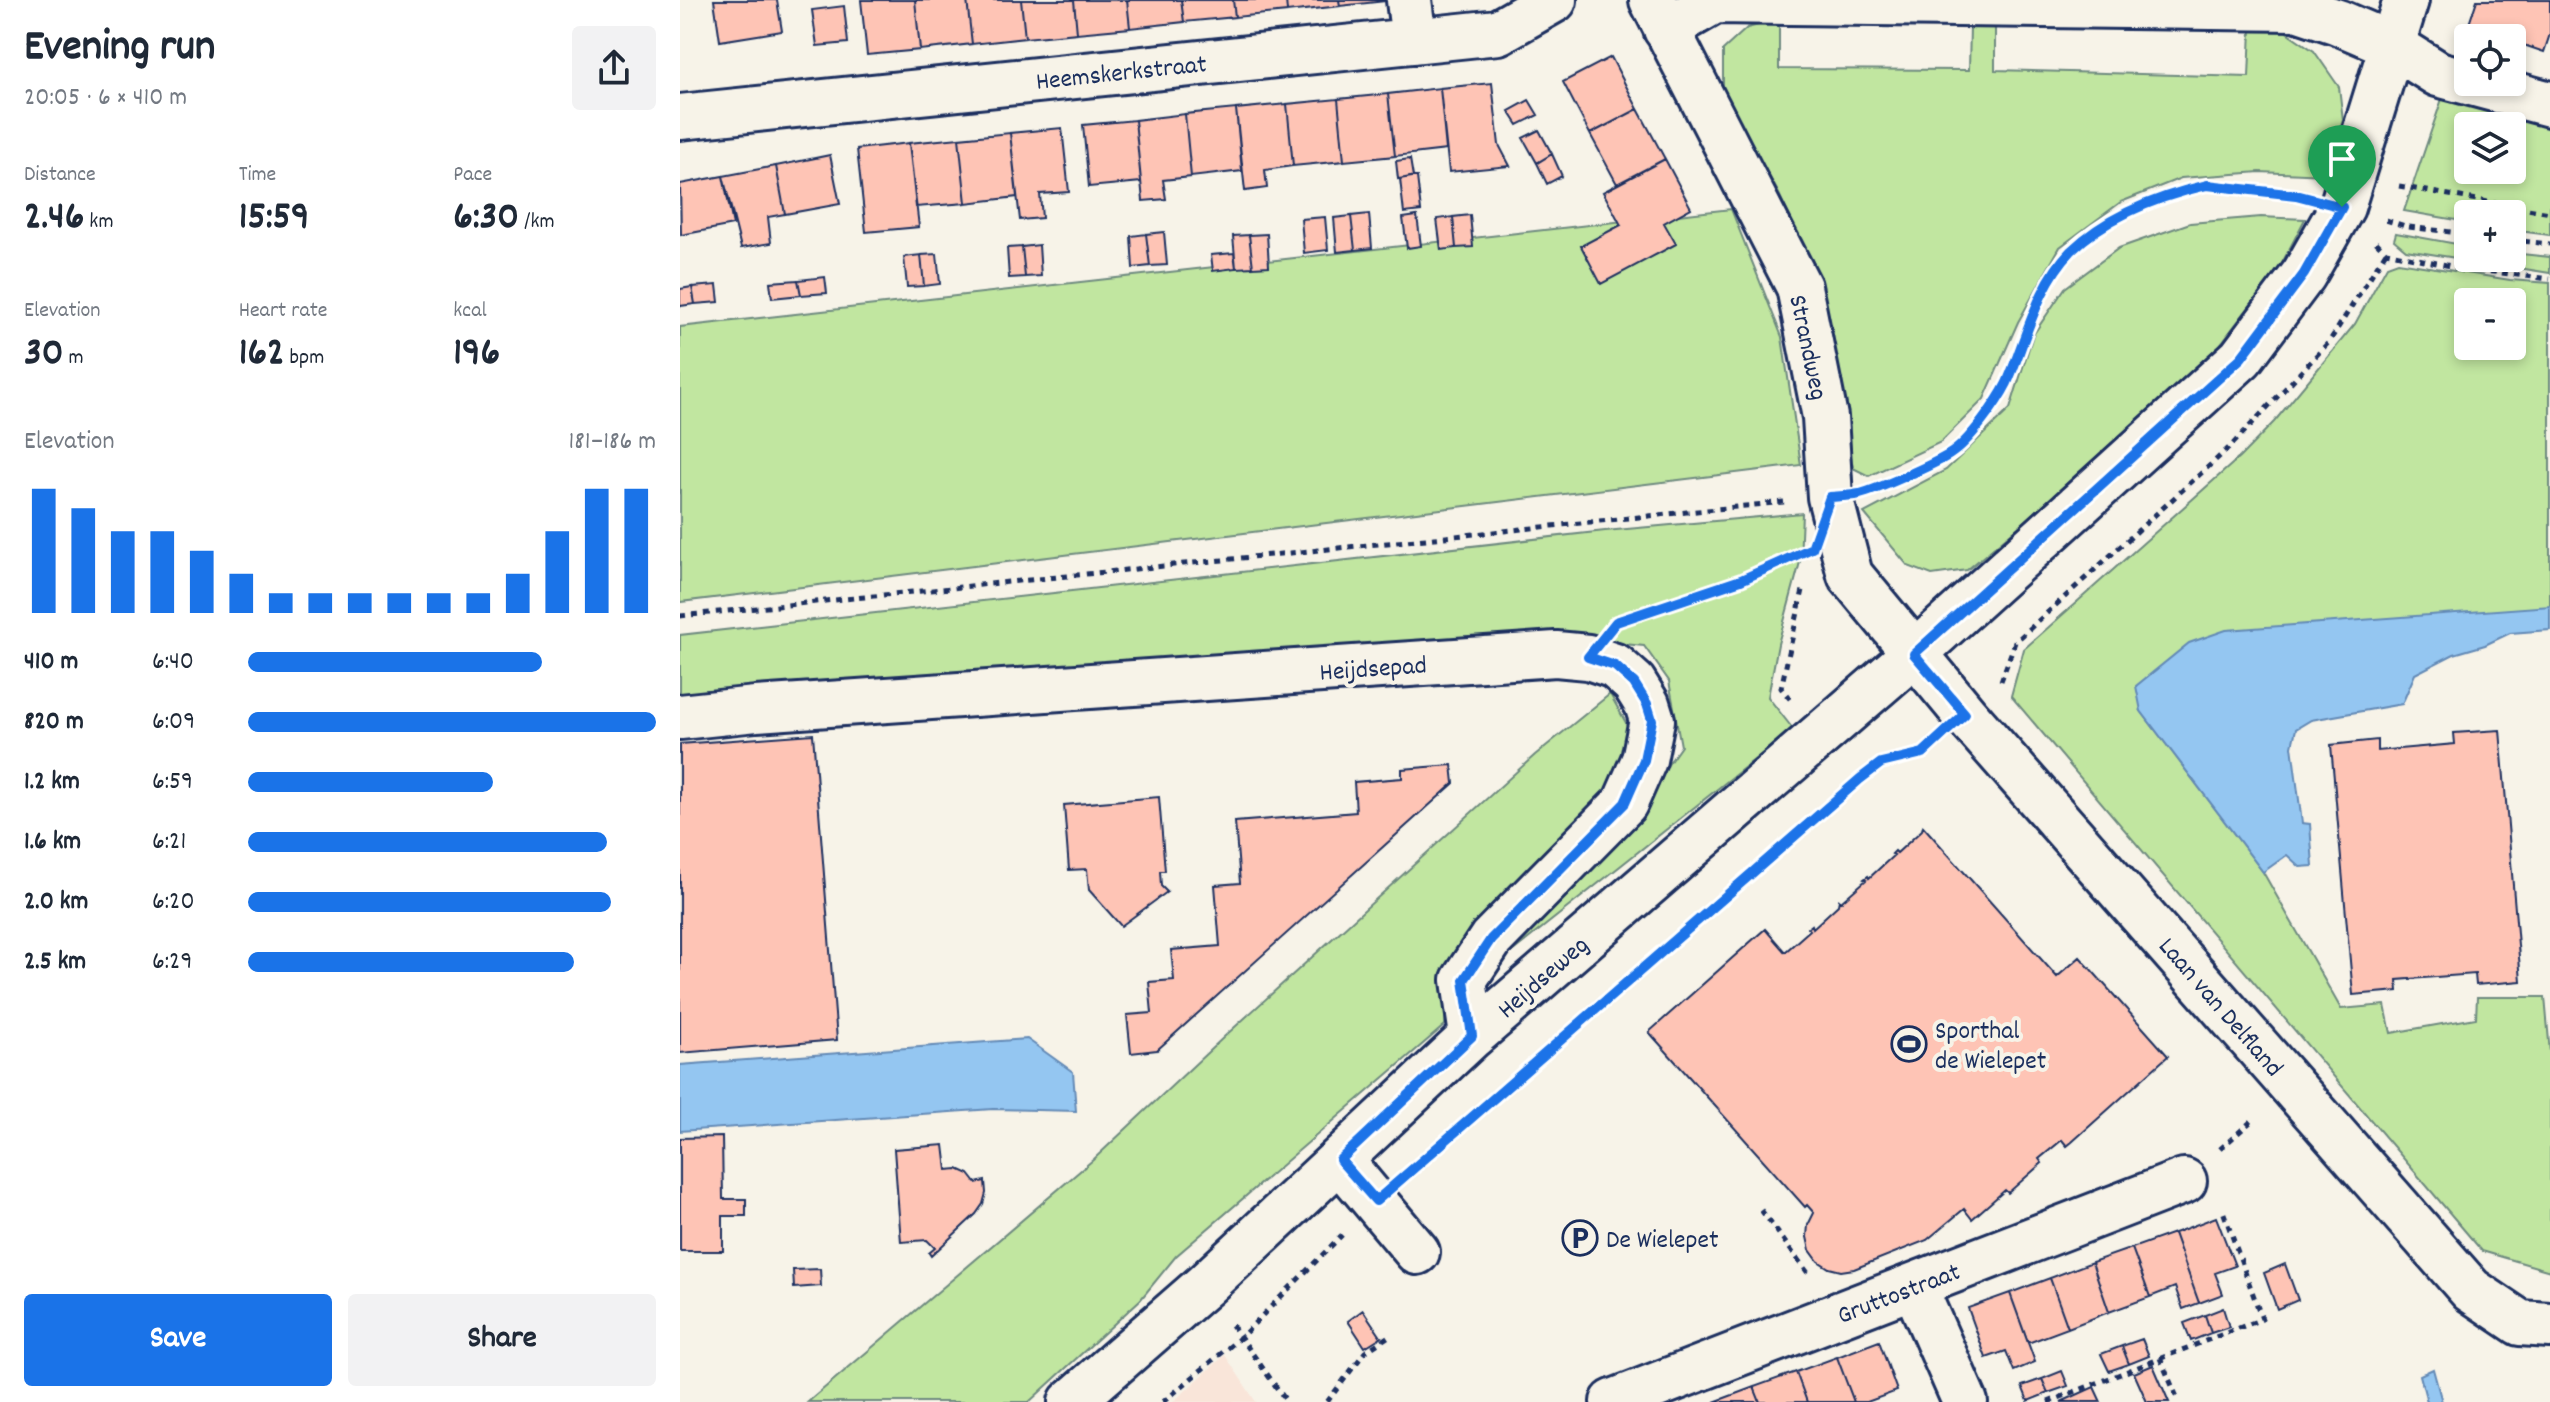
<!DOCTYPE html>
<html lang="en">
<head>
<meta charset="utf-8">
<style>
	:root { --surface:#fff; --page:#f2f2f3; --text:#1f2937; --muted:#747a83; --accent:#1a73e8 }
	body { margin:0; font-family:Dekko,sans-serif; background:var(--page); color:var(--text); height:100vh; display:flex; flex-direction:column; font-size:30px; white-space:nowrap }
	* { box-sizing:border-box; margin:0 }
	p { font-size:26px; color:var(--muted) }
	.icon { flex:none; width:44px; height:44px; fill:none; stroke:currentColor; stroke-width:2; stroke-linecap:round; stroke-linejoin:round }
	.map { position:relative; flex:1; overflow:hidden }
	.details { display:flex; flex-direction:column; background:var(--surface); width:680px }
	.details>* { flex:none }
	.tools { position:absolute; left:1774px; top:24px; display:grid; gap:16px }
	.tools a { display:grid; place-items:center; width:72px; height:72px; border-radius:8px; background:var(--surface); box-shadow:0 4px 12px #0003; font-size:40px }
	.pin { position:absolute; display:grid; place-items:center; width:68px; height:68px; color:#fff; margin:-82px -34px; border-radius:50% 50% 50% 0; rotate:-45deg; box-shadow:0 0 8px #0007 }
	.pin .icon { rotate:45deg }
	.round { display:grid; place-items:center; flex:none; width:84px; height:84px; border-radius:8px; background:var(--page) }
	.headline { display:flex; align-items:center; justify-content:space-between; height:136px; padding:0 24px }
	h1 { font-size:44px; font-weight:700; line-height:60px }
	.stats { display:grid; grid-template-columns:repeat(3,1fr); gap:12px; height:136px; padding:8px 24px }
	.stats div { display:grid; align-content:center }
	.stats b { font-size:40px; font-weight:700 }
	.stats small { font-size:22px; font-weight:400 }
	.stats p { font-size:22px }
	.chart { height:224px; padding:16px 24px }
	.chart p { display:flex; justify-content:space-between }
	.chart svg { width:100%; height:144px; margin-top:8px; stroke:var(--accent); stroke-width:6 }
	.action { display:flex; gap:16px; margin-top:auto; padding:16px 24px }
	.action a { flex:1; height:92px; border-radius:8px; background:var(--accent); color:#fff; font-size:32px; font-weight:700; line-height:92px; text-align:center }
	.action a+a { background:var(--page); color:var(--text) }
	ul { padding:0 24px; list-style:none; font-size:26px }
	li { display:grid; grid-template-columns:128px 96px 1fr; align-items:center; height:60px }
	li i { height:20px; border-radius:10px; background:var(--accent) }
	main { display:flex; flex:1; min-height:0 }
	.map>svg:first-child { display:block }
</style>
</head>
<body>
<main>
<section class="details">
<div class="headline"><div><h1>Evening run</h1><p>20:05 · 6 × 410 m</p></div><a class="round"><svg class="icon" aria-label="share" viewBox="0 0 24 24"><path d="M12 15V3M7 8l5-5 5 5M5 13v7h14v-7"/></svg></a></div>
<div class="stats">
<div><p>Distance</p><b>2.46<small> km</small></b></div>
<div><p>Time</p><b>15:59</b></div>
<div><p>Pace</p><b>6:30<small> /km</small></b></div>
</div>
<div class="stats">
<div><p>Elevation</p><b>30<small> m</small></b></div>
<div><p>Heart rate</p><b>162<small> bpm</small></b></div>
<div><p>kcal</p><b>196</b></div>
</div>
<div class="chart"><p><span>Elevation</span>181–186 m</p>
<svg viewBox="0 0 160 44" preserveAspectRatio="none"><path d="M5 44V6M15 44V12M25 44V19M35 44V19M45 44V25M55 44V32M65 44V38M75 44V38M85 44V38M95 44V38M105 44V38M115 44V38M125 44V32M135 44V19M145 44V6M155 44V6"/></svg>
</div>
<ul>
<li><b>410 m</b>6:40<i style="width:72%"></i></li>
<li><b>820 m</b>6:09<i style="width:100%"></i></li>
<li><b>1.2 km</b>6:59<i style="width:60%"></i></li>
<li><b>1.6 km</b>6:21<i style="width:88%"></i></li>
<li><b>2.0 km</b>6:20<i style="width:89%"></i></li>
<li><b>2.5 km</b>6:29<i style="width:80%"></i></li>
</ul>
<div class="action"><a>Save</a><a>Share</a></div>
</section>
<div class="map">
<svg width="1870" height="1402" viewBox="0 0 1870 1402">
	<rect width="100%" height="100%" fill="#f7f3e8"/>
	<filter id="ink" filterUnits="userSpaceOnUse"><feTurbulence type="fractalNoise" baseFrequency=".0125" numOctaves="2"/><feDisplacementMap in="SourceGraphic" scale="16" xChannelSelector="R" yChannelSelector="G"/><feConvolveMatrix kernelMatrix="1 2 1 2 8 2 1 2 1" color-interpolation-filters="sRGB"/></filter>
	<g filter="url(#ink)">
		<path fill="#f9e5d9" d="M545,1355L576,1402H493Z"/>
		<path fill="#c1e6a0" stroke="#6e8a7f" stroke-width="2" fill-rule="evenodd" d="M1099,20V69L1289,70L1290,27L1315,28V70L1569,77L1571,29L1605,31L1634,51L1659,87L1663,120L1646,175L1580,172L1501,178L1441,202L1380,247L1338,322L1304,399L1261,442L1189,476L1173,468L1148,320L1130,260L1098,192L1043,93V50L1067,28Z
			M1764,93L1870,124V235L1832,230V214H1788V222L1724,211ZM1788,126H1832V170H1788Z
			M1051,209L1102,337L1121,465L0,602V327Z
			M1581,217L1625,219L1601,265L1539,346L1342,524L1287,570L1252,575L1228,566L1184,513L1266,470L1330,409L1353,335L1385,288L1439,248L1510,223Z
			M1716,233L1788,246V258H1832V253L1870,257V273L1726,250L1714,240Z
			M1718,262L1830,280L1870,283V629L1800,635L1461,711L1583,872L1661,1009L1705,1005L1711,1033L1796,1018L1797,997H1865L1870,1053V1271L1802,1251L1331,696L1344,649L1560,457L1594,422L1675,324L1707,266ZM1788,302H1832V346H1788Z
			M1122,513L1120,562L1098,644L1088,697L1113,729L818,963L963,800L1001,746L989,681L964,646L903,640L0,714V635L925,531Z
			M930,694L950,730L946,768L768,976L765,1025L496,1256L461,1299L349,1402H128L414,1159L545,1036L855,755Z"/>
		<path fill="#94c6f1" stroke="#648ab6" stroke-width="2" d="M1870,606V630L1830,633L1805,645L1774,654L1735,674L1722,704L1631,720L1616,729L1612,746L1622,823L1630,824L1633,866L1620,867L1607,855L1583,872L1461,711L1456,686L1509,643L1546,630Z
			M347,1039L393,1072L396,1111L313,1109L0,1131V1065Z
			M1753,1369L1762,1402H1747L1740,1375Z"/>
		<path fill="#fec4b5" stroke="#1b2f5e" stroke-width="2" d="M34,0H97L102,31L40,41Z
			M181,0H235L240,50L187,55Z
			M235,0H287L292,44L240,50Z
			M287,0H341L345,38L292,44Z
			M341,0H394L397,33L345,38Z
			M394,0H447L450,28L397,33Z
			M447,0H501L504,22L450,28Z
			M501,0H553L555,17L504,22Z
			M553,0H606L607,12L555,17Z
			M606,0H659L660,6L607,12Z
			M659,0H715L660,6Z
			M1797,0H1870V34L1864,52L1832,41V38H1822L1788,27Z
			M164,6L168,43L137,46L132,10Z
			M931,57L958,109L910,134L883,82Z
			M812,83L819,145L830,166L769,172L760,88Z
			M760,88L766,150L715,156L708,94Z
			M708,94L715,156L664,161L658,99Z
			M658,99L664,161L613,166L607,104Z
			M849,100L858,115L838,125L829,111Z
			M607,104L613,166L585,170L587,188L565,191L556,109Z
			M556,109L562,171L511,177L505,114Z
			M958,109L985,159L937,184L910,134Z
			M505,114L511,177L483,180L486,199L463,201L455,120Z
			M455,120L461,182L409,187L403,125Z
			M382,128L389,192L360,194L362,218L340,220L330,133Z
			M859,130L872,154L857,163L843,138Z
			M330,133L337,197L286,203L279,138Z
			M279,138L286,203L236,207L229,143Z
			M229,143L239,227L186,232L177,149Z
			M872,154L882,176L867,184L857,163Z
			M150,155L160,204L105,214L96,166Z
			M730,159L733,177L718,179L716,161Z
			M985,159L1011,208L984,223L996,244L921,284L901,246L941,225L923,192Z
			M96,166L105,214L88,217L91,243L61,248L43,176Z
			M43,176L53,225L1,235L0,184Z
			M730,177H737L741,211L724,213L720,179Z
			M689,214L692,248L675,250L671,216Z
			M790,215L793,247L776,248L773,217Z
			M671,216L675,250L657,252L654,218Z
			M737,216L741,246L727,248L723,218Z
			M645,217L648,250L624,253L621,219Z
			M773,217L776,248L761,250L757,219Z
			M484,232L487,265L470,266L466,234Z
			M466,234L470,266L453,268L451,236Z
			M587,234L589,266L573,267L569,235Z
			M569,235L573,267L556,268L553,236Z
			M359,245L361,276L345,277L342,247Z
			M342,247L345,277L329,278L327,248Z
			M554,253L556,268L533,271L531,255Z
			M257,254L260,284L244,286L241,255Z
			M241,255L244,286L227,287L224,257Z
			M145,277L147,293L121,295L118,280Z
			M118,280L121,295L92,298L90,282Z
			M37,285L39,302L15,304L12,287Z
			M12,287L15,304L0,306V289Z
			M1820,730L1841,981L1796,985L1795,974L1717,980L1718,991L1673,995L1651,745L1697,740V751L1775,744L1774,733Z
			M133,734L157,1040L0,1053V744Z
			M772,765L774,783L477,1050L451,1053L447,1015L472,1013L469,982L494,980L491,950L540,946L535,885L560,883L555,822L676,812L674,782L722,778V769Z
			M479,797L485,871H480L481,886L487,892L441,926L409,890L407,869L389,870L384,805Z
			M1243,826L1377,977L1400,957L1488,1056L1392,1142L1387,1146L1382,1140L1359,1159L1362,1163L1328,1193L1325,1190L1292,1219L1284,1209L1247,1240L1174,1269L1161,1271L1149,1268L1138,1261L1130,1250L1127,1237L1128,1225L1134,1213L1127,1205L1125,1207L969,1032L1085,929L1105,952L1130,930L1128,928L1132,925L1133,928L1158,905L1159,900L1161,902L1186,880L1184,879L1188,876L1189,878L1214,855L1212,854L1215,851L1217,853L1242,830Z
			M42,1137L43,1199H66V1216H43V1251H0V1138Z
			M264,1145L267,1170L278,1169L289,1174L296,1183L305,1181L306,1193L303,1204L296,1214L251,1256L249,1253L255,1248L247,1240L221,1242L214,1149Z
			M1536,1217L1555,1266L1535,1273L1543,1294L1519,1303L1494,1233Z
			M1494,1233L1519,1303L1503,1309L1495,1287L1470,1297L1452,1248Z
			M1452,1248L1470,1297L1429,1312L1412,1262Z
			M1412,1262L1429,1312L1388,1328L1370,1278Z
			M1605,1264L1618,1300L1597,1309L1584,1273Z
			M140,1269L141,1286L114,1288L113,1270Z
			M1370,1278L1388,1328L1348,1343L1330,1293Z
			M1330,1293L1355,1362L1334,1371L1326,1351L1306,1358L1288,1308Z
			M1543,1308L1549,1327L1531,1333L1525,1315Z
			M683,1310L701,1337L685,1347L668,1321Z
			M1525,1315L1531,1333L1511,1341L1504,1323Z
			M1462,1339L1469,1356L1449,1364L1442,1346Z
			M1199,1341L1217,1391L1187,1402H1174L1157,1357Z
			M1442,1346L1449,1364L1429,1371L1421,1354Z
			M1157,1357L1174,1402H1127L1116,1372Z
			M1473,1365L1489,1402H1467L1454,1373Z
			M1382,1371L1388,1386L1368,1393L1362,1379Z
			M1116,1372L1127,1402H1080L1074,1387Z
			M1362,1379L1368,1393L1348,1401L1342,1386Z
			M1074,1387L1080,1402H1034Z
			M1414,1387L1421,1402H1381Z"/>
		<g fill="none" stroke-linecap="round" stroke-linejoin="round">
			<defs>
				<path id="minor" d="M729,0L734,41
					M972,0L1119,287L1145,417L1150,497L1170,575L1285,714L1791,1290L1840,1323L1870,1325
					M986,29L1035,1L1616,8L1658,22L1712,45L1758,74L1870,104
					M0,117L818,32L874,0
					M0,717L76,709L876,654L908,657L935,666L954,683L967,704L972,720L964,760L945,803L811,939L784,980L792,1036
					M660,1160L737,1252
					M1234,1286L1285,1402
					M391,1402L524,1286L792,1036L1234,654L1561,358L1624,274L1662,207L1726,0
					M933,1402L1504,1181"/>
			</defs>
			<use href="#minor" stroke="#1b2f5e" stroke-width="50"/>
			<path stroke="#1b2f5e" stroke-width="5" stroke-dasharray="6 6" stroke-linecap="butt" d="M1719,186L1870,213
				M1706,220L1728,227L1788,234
				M1832,240L1870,244
				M1696,242L1706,252L1780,268L1870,279
				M1197,487L1272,453L1301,421L1326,385L1347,330L1372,276L1391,252L1418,229L1487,194L1527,185L1612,195
				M0,616L1104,502
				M947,618L1061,580L1117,555
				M1321,681L1335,642L1550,447L1649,342L1706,252
				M1110,699L1101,688L1123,590
				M1540,1149L1575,1118
				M731,1170L1180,779L1201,763L1243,753L1249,748
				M1081,1210L1128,1273
				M552,1325L607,1402
				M1480,1358L1499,1402
				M483,1402L561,1337L662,1235
				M647,1402L685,1352L712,1334
				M1368,1402L1582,1319L1542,1208"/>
			<use href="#minor" stroke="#f7f3e8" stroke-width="44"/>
		</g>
	</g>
	<g fill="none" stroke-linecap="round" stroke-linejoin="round" filter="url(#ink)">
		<defs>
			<path id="route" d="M1527,185L1616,195L1662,207L1624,274L1561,358L1234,654L1285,714L1243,753L1201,763L1180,779L696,1201L660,1160L792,1036L784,980L811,939L945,803L964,760L972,720L967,704L954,683L935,666L908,657L936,622L1061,580L1132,548L1150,497C1160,496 1170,496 1180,494C1196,490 1255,464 1270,454C1289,442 1317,403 1327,383C1346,340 1357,286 1391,251C1427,216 1480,196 1527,185Z"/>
		</defs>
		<use href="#route" stroke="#fff" stroke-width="16"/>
		<use href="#route" stroke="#1a73e8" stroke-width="10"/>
	</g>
	<defs>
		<symbol id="stadium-ring" viewBox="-11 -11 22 22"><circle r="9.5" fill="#f7f3e8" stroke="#1b2f5e" stroke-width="1.5"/><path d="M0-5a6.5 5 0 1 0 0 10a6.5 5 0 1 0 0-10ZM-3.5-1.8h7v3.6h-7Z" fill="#1b2f5e"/></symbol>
		<symbol id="parking-ring" viewBox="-11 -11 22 22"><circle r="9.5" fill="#f7f3e8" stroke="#1b2f5e" stroke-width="1.5"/><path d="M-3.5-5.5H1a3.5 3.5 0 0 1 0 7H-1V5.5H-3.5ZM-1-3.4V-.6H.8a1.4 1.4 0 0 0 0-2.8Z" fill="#1b2f5e"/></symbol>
	</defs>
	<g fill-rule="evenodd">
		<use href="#stadium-ring" x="1209" y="1024" width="40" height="40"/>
		<use href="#parking-ring" x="880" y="1218" width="40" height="40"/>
	</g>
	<g text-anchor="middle" stroke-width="8" stroke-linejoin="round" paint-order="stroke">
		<g font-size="26" fill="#1b2f5e" stroke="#f7f3e8">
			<text transform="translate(441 71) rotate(-6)" y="9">Heemskerkstraat</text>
			<text transform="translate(1130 347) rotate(78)" y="9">Strandweg</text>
			<text transform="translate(693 667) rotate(-4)" y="9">Heijdsepad</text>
			<text transform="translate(862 976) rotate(-41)" y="9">Heijdseweg</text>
			<text transform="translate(1542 1006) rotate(49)" y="9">Laan van Delfland</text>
			<text transform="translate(1218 1292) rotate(-21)" y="9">Gruttostraat</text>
		</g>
		<g font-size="26" fill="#1b2f5e" stroke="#f7f3e8" text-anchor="start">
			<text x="1255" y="1038">Sporthal<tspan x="1255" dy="30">de Wielepet</tspan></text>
			<text x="926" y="1247">De Wielepet</text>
		</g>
	</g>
</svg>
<div class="tools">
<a><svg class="icon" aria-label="locate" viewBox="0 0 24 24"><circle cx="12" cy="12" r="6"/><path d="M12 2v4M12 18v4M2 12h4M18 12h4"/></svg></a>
<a><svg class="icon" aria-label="layers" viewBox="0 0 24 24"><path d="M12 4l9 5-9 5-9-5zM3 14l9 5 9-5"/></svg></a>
<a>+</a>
<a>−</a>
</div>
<div class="pin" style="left:1662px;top:207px;background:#1e9e55"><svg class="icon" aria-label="arrive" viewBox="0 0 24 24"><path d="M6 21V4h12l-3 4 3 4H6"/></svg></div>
</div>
</main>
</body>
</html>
